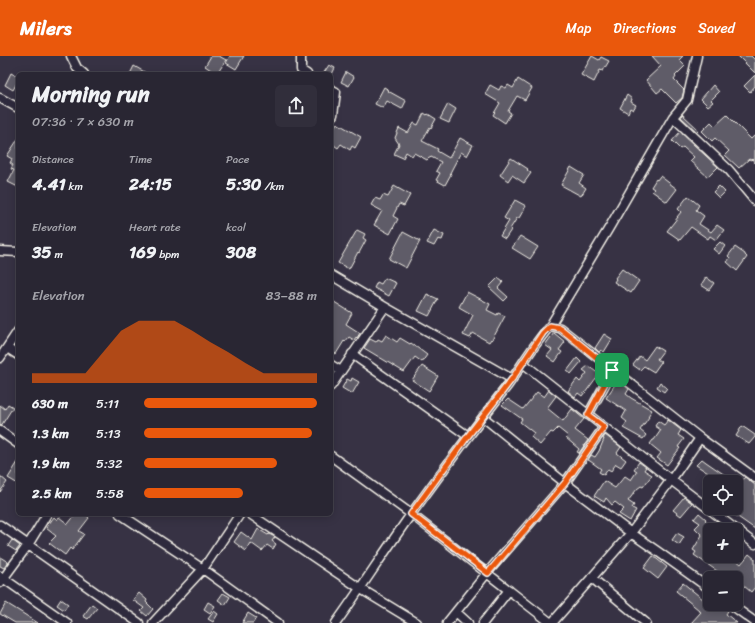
<!DOCTYPE html>
<html lang="en">
<head>
<meta charset="utf-8">
<style>
	:root { --surface:#292633; --page:#312e3b; --text:#f1f3f6; --muted:#a5a5ac; --line:#45434e; --accent:#ea580c }
	body { margin:0; font-family:Sriracha,sans-serif; background:var(--page); color:var(--text); height:100vh; display:flex; flex-direction:column; font-size:15px; white-space:nowrap }
	* { box-sizing:border-box; margin:0 }
	p { font-size:13px; color:var(--muted) }
	.icon { flex:none; width:22px; height:22px; fill:none; stroke:currentColor; stroke-width:2; stroke-linecap:round; stroke-linejoin:round }
	.map { position:relative; flex:1; overflow:hidden }
	.details { position:absolute; left:16px; top:16px; width:317px; height:444px; display:flex; flex-direction:column; background:var(--surface); border-radius:6px; box-shadow:0 2px 10px #0003,0 0 0 1px var(--line) }
	.details>* { flex:none }
	.buttons { position:absolute; left:703px; top:419px; display:grid; gap:8px }
	.buttons a { display:grid; place-items:center; width:40px; height:40px; border-radius:6px; background:var(--surface); box-shadow:0 2px 10px #0003,0 0 0 1px var(--line); font-size:20px }
	.pin { position:absolute; display:grid; place-items:center; width:34px; height:34px; color:#fff; margin:-17px; border-radius:8px; box-shadow:0 2px 6px #0006 }
	.round { display:grid; place-items:center; flex:none; width:42px; height:42px; border-radius:6px; background:var(--page) }
	.head { display:flex; align-items:center; justify-content:space-between; height:68px; padding:0 16px }
	h1 { font-size:22px; font-weight:700; line-height:30px }
	.figures { display:grid; grid-template-columns:repeat(3,1fr); gap:6px; height:68px; padding:4px 16px }
	.figures div { display:grid; align-content:center }
	.figures b { font-size:17px; font-weight:700 }
	.figures small { font-size:11px; font-weight:400 }
	.figures p { font-size:11px }
	.chart { height:112px; padding:8px 16px }
	.chart p { display:flex; justify-content:space-between }
	.chart svg { width:100%; height:72px; margin-top:4px; fill:var(--accent); opacity:.7 }
	ul { padding:0 16px; list-style:none; font-size:13px }
	li { display:grid; grid-template-columns:64px 48px 1fr; align-items:center; height:30px }
	li i { height:10px; border-radius:5px; background:var(--accent) }
	header { display:flex; align-items:center; gap:24px; box-sizing:border-box; height:56px; padding:0 20px; background:var(--accent); color:#fff }
	header strong { font-size:19px }
	nav { display:flex; gap:22px; margin-inline-start:auto; font-size:14px }
	.map>svg:first-child { display:block }
</style>
</head>
<body>
<header>
<strong>Milers</strong>
<nav><a>Map</a><a>Directions</a><a>Saved</a></nav>
</header>
<div class="map">
<svg width="755" height="567" viewBox="0 0 755 567">
	<rect width="100%" height="100%" fill="#373244"/>
	<filter id="ink" filterUnits="userSpaceOnUse"><feTurbulence type="fractalNoise" baseFrequency=".025" numOctaves="2"/><feDisplacementMap in="SourceGraphic" scale="8" xChannelSelector="R" yChannelSelector="G"/><feConvolveMatrix kernelMatrix="1 2 1 2 8 2 1 2 1" color-interpolation-filters="sRGB"/></filter>
	<g filter="url(#ink)">
		<path fill="#5f5c67" stroke="#f4f1e8" d="M211,0H219L226,4L217,18H209L211,14L205,10Z
			M230,0H244L236,13L226,7Z
			M592,0L599,4L601,1L609,5L603,15L600,14L594,26L581,19Z
			M652,0H683L679,4L685,10L675,20L676,21L674,24L684,34L682,42L676,47L662,33L657,37L646,24L661,10Z
			M738,0H751L755,4V17Z
			M329,9L335,12L332,18H323Z
			M134,10L148,18H130Z
			M346,16L354,21L349,30L341,26Z
			M11,17L18,21V25L13,34L5,29Z
			M755,19V30L750,36L744,30Z
			M518,23L532,32L525,44L517,40L508,55L511,57L505,67L493,59L500,47L485,38L490,29L499,34L501,30L506,32L508,29L513,32Z
			M713,29L719,36L711,44L713,46L708,50L701,43Z
			M384,31L389,34L388,35L406,45L402,53L387,45L383,52L375,48Z
			M627,39L632,43L631,46L636,49L633,54L630,52L628,57L620,52Z
			M448,48L456,53L449,67L440,63Z
			M424,57L427,59L428,58L436,63L431,72L430,71L422,85L438,93L437,95L449,102L460,82L473,89L467,100L461,96L452,113L450,117L451,118L445,129L436,124L440,117L436,115L441,106L431,101L430,102H429L427,104L414,97L412,100L406,96L403,102L394,98L399,88L395,82L399,72L408,77L414,67L418,69Z
			M682,58L699,74L697,76L681,61Z
			M727,59L751,83L755,79V107L752,103L751,104L749,103L739,112L725,99L729,95L715,82L712,85L702,75L711,66L715,70Z
			M337,67L361,81L355,92L352,90L350,94L341,88L338,92L331,87V76Z
			M680,76L718,111L708,121L690,105L694,101L683,91L680,93L672,85Z
			M18,83V131L8,126L14,114L11,113L13,109L10,107L12,103L7,100Z
			M511,102L528,113L527,114L531,117L524,127L512,119L508,125L500,119Z
			M571,111L584,119L579,127L586,132L581,140L561,129Z
			M660,120L677,133L667,146L652,135L654,133L651,131L656,123L657,124Z
			M394,130L410,139L404,150L399,148L393,160L398,163L390,178L374,169L382,155L371,149L375,142L380,144L383,139L388,141Z
			M719,130L725,136L719,142L713,136Z
			M688,140L699,149L696,154L704,160L699,168L711,176L717,169L724,174L716,184L710,180L708,183L691,171L680,184L673,179L667,175L678,161H677L681,156L678,153Z
			M515,144L526,150L519,162H517L510,173L511,174L505,183L500,180L509,165L504,162Z
			M357,174L365,178L363,182L366,184L359,197L358,196L349,213L338,207Z
			M434,174L444,179L442,184L438,183L434,190L427,187Z
			M403,176L420,185L406,212L389,203Z
			M520,180L538,191L530,203L512,192Z
			M720,186L725,190L719,198L713,193Z
			M735,191L745,198V199L747,201L737,215L727,206L730,202L728,200Z
			M622,213L639,225L631,237L614,226L616,223L615,222Z
			M706,221L714,227L709,234L701,229Z
			M385,222L396,227L389,240L374,232L377,226L381,228Z
			M498,222L503,226L498,232L508,241L504,245L489,231Z
			M467,236L490,248L487,254L497,259L498,257L505,260L498,273L492,284L491,283L489,286L473,277L470,282L463,279L473,259L459,251Z
			M427,238L438,243L429,260L418,255Z
			M331,244L352,257L346,268L360,277L357,282L356,281L354,284L349,281L345,286L344,285L336,298L331,295Z
			M554,277L565,286L559,294L562,296L555,306L547,300L552,294L545,289Z
			M604,278L612,283L604,296L601,294L599,296L595,292Z
			M386,279L397,286L400,282L410,288L411,287L427,299L422,306L415,301L404,316L364,292L370,283L376,286L378,283L382,285Z
			M655,290L663,295L657,303L661,306L654,316L644,310L640,314L633,309L640,300L645,304Z
			M577,302L581,306L571,318L567,315Z
			M422,310L438,320L429,335L412,324Z
			M588,310L599,318L585,337V336L582,340L578,337L575,341L568,335L577,323L580,326L587,317L583,314Z
			M352,322L359,326L352,338L342,332L347,323L351,325Z
			M618,324L629,333L626,338L631,342L652,354L648,360L649,361L640,374L646,379L643,383L623,372L627,366L622,362L626,355L606,342Z
			M660,326L667,332L664,336L657,331Z
			M549,334L556,340L547,352L563,365L572,353L584,363L575,374L588,384L579,397L577,396L579,393L566,382L568,380L558,372L553,377L551,376L540,389L531,381L534,377L520,366L522,363L502,349L508,343L523,353L537,336L544,341Z
			M8,348L13,351L1,370H0V349L5,353Z
			M668,364L681,374L678,379L684,383L678,391L680,392L667,409L657,402L661,397L650,388L653,384H654L661,374L655,370L658,365L664,369Z
			M742,370L755,379V381L749,388L736,380Z
			M605,379L621,391L617,397L626,404L621,411L616,408L611,415L608,413L604,419L599,416L601,413L590,405L588,404L591,399L595,401L599,395L604,383H603Z
			M702,403L706,406L735,426H712L708,422L711,419L696,409Z
			M18,406V428L8,422Z
			M639,406L646,411L644,414L652,419L643,431L641,430L637,433L628,445L634,449L632,452L636,454L630,465L619,458L624,453L615,446L612,449L606,442L604,446L594,440L604,425L615,432L625,420L631,424L637,415L634,413Z
			M0,420L7,426L0,436Z
			M745,421L755,429V473L725,452H736V429L738,426L740,427Z
			M684,441L692,447L681,460L673,454Z
			M699,457L706,463L705,464L710,468V500H731L741,508L749,498L755,503V531L751,536L736,523V522H715L720,517L694,499L696,496L693,494L702,479L695,472L700,467L694,463Z
			M76,458H85L89,462L79,475L84,478L72,494L70,492L65,499L49,487L56,480L46,472L54,461L57,464L59,461L68,468Z
			M258,473L268,479L269,478L275,481L272,485L276,488L273,493L267,489L262,495L251,487L246,495L234,486L241,476L252,484Z
			M677,477L684,481L679,489L672,484Z
			M12,484L20,490L16,495L8,490Z
			M653,500L667,511L658,523L644,512Z
			M0,501L8,506L4,512L0,510Z
			M683,527L709,548L710,547V548H720L728,555L726,558L737,567H691L701,556L698,554H699L676,535Z
			M139,537L147,544L146,546L153,553L147,560L141,555L144,552L133,544Z
			M223,537L230,541L225,549L218,544Z
			M61,543L68,548L64,554L57,549Z
			M208,546L215,550L210,557L204,553Z
			M6,547L19,555L38,567H15L0,558Z
			M92,548L97,552L88,563L83,560Z
			M214,555L218,558L213,566L208,563Z
			M248,557L256,562L253,567H242Z"/>
		<g fill="none" stroke-linecap="round" stroke-linejoin="round">
			<defs>
				<path id="minor" d="M71,0L77,12L84,18
					M301,0V14L307,18
					M331,33L336,36L333,59L331,60
					M0,42L18,52
					M673,61L729,114L755,145
					M0,195L18,196
					M331,219L385,251L512,323
					M550,270L560,272L700,382L755,422
					M7,292L18,299
					M352,298L468,380
					M0,302L18,275
					M523,307L671,424L755,488
					M331,309L341,315
					M331,330L385,251
					M588,359L613,314
					M483,361L565,427L631,477L657,495L710,533
					M0,375L18,388
					M331,400L411,458L551,567
					M120,458L203,513L278,567
					M250,458L361,533L417,567
					M0,469L139,567
					M0,520L67,567
					M592,522L646,567
					M0,527L28,489L47,458
					M730,548L755,566
					M456,556L468,567
					M153,567L203,513L240,458
					M336,567C362,531 386,493 412,457C443,414 475,371 508,329C522,309 534,288 550,270L609,172L673,61L687,44L697,0
					M447,567L487,517L565,427L604,371
					M483,567L509,534
					M552,567L631,477L671,424L700,382"/>
			</defs>
			<use href="#minor" stroke="#f4f1e8" stroke-width="11"/>
			<use href="#minor" stroke="#2f2a3d" stroke-width="8"/>
		</g>
	</g>
	<g fill="none" stroke-linecap="round" stroke-linejoin="round" filter="url(#ink)">
		<defs>
			<path id="route" d="M550,270L560,272L612,314L588,359L604,371L565,427L488,517L411,458L468,380L512,323L543,277Z"/>
		</defs>
		<use href="#route" stroke="#fff" stroke-width="8"/>
		<use href="#route" stroke="#ea580c" stroke-width="5"/>
	</g>
</svg>
<div class="buttons">
<a><svg class="icon" aria-label="locate" viewBox="0 0 24 24"><circle cx="12" cy="12" r="6"/><path d="M12 2v4M12 18v4M2 12h4M18 12h4"/></svg></a>
<a>+</a>
<a>−</a>
</div>
<div class="pin" style="left:612px;top:314px;background:#1e9e55"><svg class="icon" aria-label="arrive" viewBox="0 0 24 24"><path d="M6 21V4h12l-3 4 3 4H6"/></svg></div>
<section class="details">
<div class="head"><div><h1>Morning run</h1><p>07:36 · 7 × 630 m</p></div><a class="round"><svg class="icon" aria-label="share" viewBox="0 0 24 24"><path d="M12 15V3M7 8l5-5 5 5M5 13v7h14v-7"/></svg></a></div>
<div class="figures">
<div><p>Distance</p><b>4.41<small> km</small></b></div>
<div><p>Time</p><b>24:15</b></div>
<div><p>Pace</p><b>5:30<small> /km</small></b></div>
</div>
<div class="figures">
<div><p>Elevation</p><b>35<small> m</small></b></div>
<div><p>Heart rate</p><b>169<small> bpm</small></b></div>
<div><p>kcal</p><b>308</b></div>
</div>
<div class="chart"><p><span>Elevation</span>83–88 m</p>
<svg viewBox="0 0 160 44" preserveAspectRatio="none"><path d="M0 44V38L10 38L20 38L30 38L40 25L50 12L60 6L70 6L80 6L90 12L100 19L110 25L120 32L130 38L140 38L150 38L160 38V44z"/></svg>
</div>
<ul>
<li><b>630 m</b>5:11<i style="width:100%"></i></li>
<li><b>1.3 km</b>5:13<i style="width:97%"></i></li>
<li><b>1.9 km</b>5:32<i style="width:77%"></i></li>
<li><b>2.5 km</b>5:58<i style="width:57%"></i></li>
</ul>
</section>
</div>
</body>
</html>
